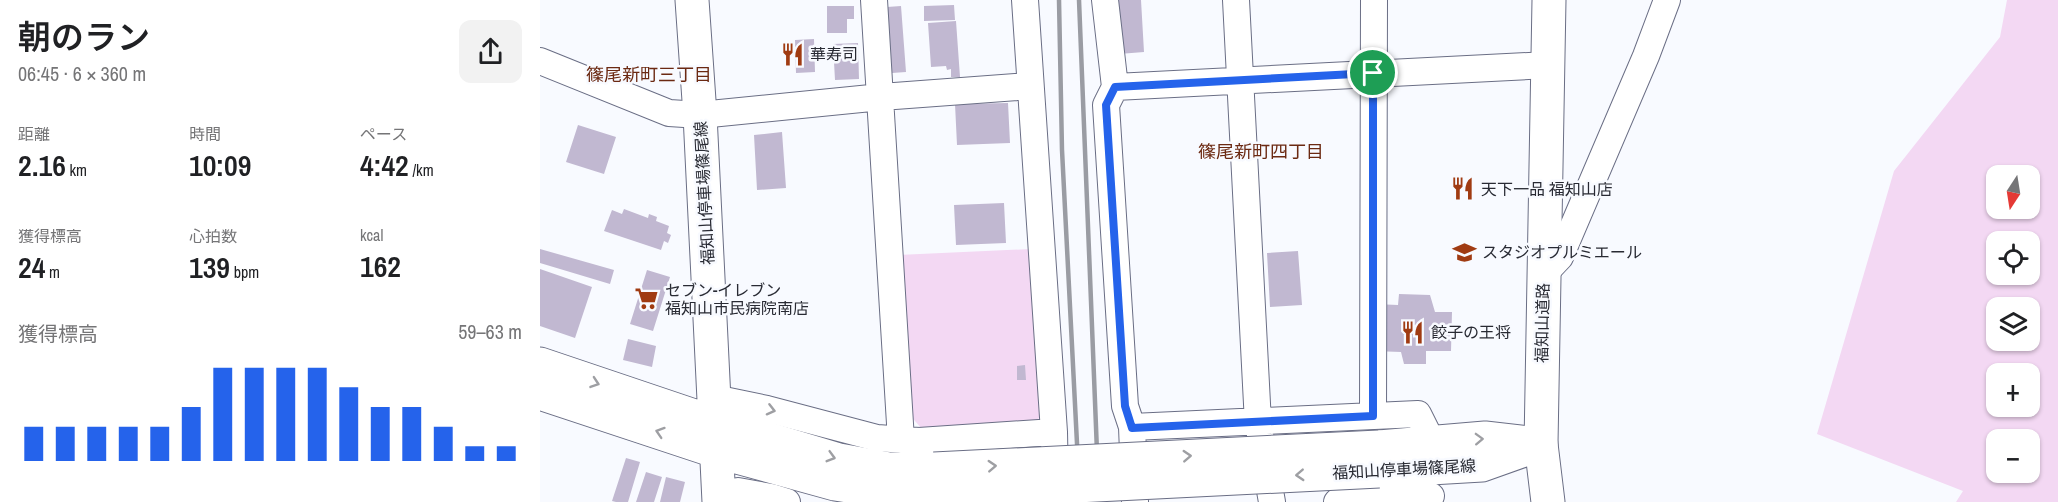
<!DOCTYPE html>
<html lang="ja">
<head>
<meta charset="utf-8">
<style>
	:root { --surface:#fff; --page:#f2f2f2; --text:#202124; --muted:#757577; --accent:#2563eb }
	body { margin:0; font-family:"Archivo Narrow","Noto Sans JP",sans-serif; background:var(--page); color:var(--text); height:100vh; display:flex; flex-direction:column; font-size:22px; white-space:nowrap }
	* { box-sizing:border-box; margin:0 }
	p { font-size:20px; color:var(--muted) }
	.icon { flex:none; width:33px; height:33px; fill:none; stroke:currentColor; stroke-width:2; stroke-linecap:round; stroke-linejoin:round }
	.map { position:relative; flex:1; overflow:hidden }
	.drawer { display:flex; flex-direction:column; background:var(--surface); width:540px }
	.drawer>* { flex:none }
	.needle { width:39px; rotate:192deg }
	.controls { position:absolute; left:1446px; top:165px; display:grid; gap:12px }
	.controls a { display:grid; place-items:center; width:54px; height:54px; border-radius:12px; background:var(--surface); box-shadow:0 2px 4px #0004; font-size:30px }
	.pin { position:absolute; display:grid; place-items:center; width:51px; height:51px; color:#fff; margin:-26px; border:3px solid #fff; border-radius:50%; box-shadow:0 2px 6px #0007 }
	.round { display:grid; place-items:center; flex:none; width:63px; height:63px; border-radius:12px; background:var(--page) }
	.headline { display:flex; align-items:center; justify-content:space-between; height:102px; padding:0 18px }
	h1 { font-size:33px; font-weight:600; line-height:45px }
	.stats { display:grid; grid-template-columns:repeat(3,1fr); gap:9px; height:102px; padding:6px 18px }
	.stats div { display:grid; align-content:center }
	.stats b { font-size:30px; font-weight:600 }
	.stats small { font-size:16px; font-weight:400 }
	.stats p { font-size:16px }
	.chart { height:168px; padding:12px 18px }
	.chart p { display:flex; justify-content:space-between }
	.chart svg { width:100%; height:108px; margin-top:6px; stroke:var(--accent); stroke-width:6 }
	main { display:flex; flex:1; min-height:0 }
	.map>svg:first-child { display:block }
</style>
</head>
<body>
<main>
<section class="drawer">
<div class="headline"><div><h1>朝のラン</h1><p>06:45 · 6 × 360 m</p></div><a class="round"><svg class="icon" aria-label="share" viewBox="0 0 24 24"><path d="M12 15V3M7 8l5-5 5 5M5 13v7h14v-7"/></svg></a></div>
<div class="stats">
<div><p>距離</p><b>2.16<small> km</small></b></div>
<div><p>時間</p><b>10:09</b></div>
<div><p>ペース</p><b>4:42<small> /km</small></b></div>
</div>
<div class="stats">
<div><p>獲得標高</p><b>24<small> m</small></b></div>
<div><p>心拍数</p><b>139<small> bpm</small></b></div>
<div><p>kcal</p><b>162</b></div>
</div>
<div class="chart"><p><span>獲得標高</span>59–63 m</p>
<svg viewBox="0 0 160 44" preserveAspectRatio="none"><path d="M5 44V30M15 44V30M25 44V30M35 44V30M45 44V30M55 44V22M65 44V6M75 44V6M85 44V6M95 44V6M105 44V14M115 44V22M125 44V22M135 44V30M145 44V38M155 44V38"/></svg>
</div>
</section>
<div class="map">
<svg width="1518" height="502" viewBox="0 0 1518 502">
	<rect width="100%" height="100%" fill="#f8faff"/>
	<path fill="#f3d8f3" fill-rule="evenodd" d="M1467,0H1518V502H1416L1423,491L1277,434L1354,171L1460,37ZM1456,176H1490V208H1456ZM1456,242H1490V274H1456ZM1456,308H1490V340H1456ZM1456,374H1490V406H1456ZM1456,440H1490V472H1456Z
		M491,249L504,413L493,424L382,429L368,413L358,255Z"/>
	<path fill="#c1b8d1" d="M577,0H601L604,52L579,54Z
		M414,5L415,20L384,21V6Z
		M287,6H314V19H307V33H287Z
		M361,6L366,72L352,73L347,7Z
		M416,21L420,77H411V69L407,70L406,66L391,67L388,23Z
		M274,39L275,72L256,73L255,40Z
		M318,43L319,79L295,80L293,44Z
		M468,103L470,143L417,145L415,104Z
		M38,125L76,137L64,174L26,162Z
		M242,132L246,188L217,190L214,135Z
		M464,203L466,243L416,245L414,205Z
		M84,209L108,218L109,214L117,217L116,221L129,226L127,233L131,235L128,243L124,241L121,250L64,231L72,210L82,214Z
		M0,249L74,270L70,284L0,263Z
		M758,251L762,305L730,307L727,253Z
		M0,269L52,287L35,338L0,326Z
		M107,270L130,277L113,331L90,324Z
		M859,294L890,295L895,312H912L911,351H886V364H864L861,352L833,351L835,304L858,305Z
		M88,339L116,346L112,367L83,360Z
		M485,365L486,380H477V366Z
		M86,458L100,462L88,502H76L72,501Z
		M106,472L122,477L114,502H96Z
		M126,477L145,482L140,502H120Z"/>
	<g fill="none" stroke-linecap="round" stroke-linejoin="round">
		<defs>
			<path id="street" d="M334,0L361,440
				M485,0L514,432L515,481
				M565,0L575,87
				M696,0L718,423L732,502
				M0,61L129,113L160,115L341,97L490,86
				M1003,275L1020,257L1106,56L1127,0
				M174,398L227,409L337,438L379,441L514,432
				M833,416L834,0
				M592,427L878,414L892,442
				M178,497L198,491L231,497L247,502
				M595,502L592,427L585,406L566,105L575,87L1008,65
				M797,502L891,496"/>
			<path id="secondary" d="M152,0L160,115L179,502
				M0,364L175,423L299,460L349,469H394
				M0,393L175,451L295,484L354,493H395
				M839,447L945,438L990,443
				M839,471L942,465L1001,444"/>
			<path id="highway" d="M1008,502L1001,444L1009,0"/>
		</defs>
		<use href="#street" stroke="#6a6e85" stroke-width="28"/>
		<use href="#secondary" stroke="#6a6e85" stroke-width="35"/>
		<use href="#highway" stroke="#6a6e85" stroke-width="35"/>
		<use href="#street" stroke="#fff" stroke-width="26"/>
		<use href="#secondary" stroke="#fff" stroke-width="33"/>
		<use href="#highway" stroke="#fff" stroke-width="33"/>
		<path stroke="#9a9ca3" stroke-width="4.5" d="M519,0L522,150L540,502
			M539,0L559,502"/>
		<defs>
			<path id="secondary-bridge" d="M394,469L839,447
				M395,493L839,471"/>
		</defs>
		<use href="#secondary-bridge" stroke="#6a6e85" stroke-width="35" stroke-linecap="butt"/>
		<use href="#secondary-bridge" stroke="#fff" stroke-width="33"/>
	</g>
	<defs><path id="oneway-chevron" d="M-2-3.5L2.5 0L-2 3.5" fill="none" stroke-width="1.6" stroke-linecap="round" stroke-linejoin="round" transform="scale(1.5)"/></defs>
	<g stroke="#9e9fa3">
		<use href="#oneway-chevron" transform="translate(55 383) rotate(19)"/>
		<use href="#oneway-chevron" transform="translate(231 410) rotate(14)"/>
		<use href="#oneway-chevron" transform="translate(120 432) rotate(-162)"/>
		<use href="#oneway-chevron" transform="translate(939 439) rotate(-2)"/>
		<use href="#oneway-chevron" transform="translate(647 456) rotate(-3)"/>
		<use href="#oneway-chevron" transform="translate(291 457) rotate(16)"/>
		<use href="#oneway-chevron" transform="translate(452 466) rotate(-3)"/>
		<use href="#oneway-chevron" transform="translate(760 475) rotate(177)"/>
	</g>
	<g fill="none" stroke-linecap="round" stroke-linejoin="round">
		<defs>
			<path id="route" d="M833,73V416L592,428L585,406L566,105L575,87Z"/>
		</defs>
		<use href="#route" stroke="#fff" stroke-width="12"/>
		<use href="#route" stroke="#2563eb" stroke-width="8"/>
	</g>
	<defs>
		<symbol id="restaurant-bare" viewBox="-9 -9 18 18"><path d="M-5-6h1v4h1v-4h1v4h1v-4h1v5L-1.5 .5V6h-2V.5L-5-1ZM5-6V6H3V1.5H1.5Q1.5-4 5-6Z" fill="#a03b12" stroke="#f8faff" stroke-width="2.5" paint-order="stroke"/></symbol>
		<symbol id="school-bare" viewBox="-9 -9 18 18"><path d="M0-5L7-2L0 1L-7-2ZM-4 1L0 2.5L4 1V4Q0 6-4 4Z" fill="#a03b12" stroke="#f8faff" stroke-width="2.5" paint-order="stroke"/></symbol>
		<symbol id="supermarket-bare" viewBox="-9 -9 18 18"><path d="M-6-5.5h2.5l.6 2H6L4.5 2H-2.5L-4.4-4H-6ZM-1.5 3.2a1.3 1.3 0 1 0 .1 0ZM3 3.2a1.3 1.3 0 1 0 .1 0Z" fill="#a03b12" stroke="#f8faff" stroke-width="2.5" paint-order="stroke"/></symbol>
	</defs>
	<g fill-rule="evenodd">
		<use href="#restaurant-bare" x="236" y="38" width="33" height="33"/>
		<use href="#restaurant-bare" x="906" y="172" width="33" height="33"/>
		<use href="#school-bare" x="908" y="236" width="33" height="33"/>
		<use href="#supermarket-bare" x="90" y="282" width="33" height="33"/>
		<use href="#restaurant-bare" x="856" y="316" width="33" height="33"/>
	</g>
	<g text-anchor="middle" stroke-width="5" stroke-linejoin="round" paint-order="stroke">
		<g font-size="16" fill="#282a33" stroke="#f8faff" text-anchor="start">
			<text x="270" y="60">華寿司</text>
			<text x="941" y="195">天下一品 福知山店</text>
			<text x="942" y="258">スタジオプルミエール</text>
			<text x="125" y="296">セブン-イレブン<tspan x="125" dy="18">福知山市民病院南店</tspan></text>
			<text x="891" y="338">餃子の王将</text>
		</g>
		<g font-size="16" fill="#282a33" stroke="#f8faff">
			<text transform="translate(164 193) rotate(-93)" y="6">福知山停車場篠尾線</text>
			<text transform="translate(1002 323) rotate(-89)" y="6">福知山道路</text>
			<text transform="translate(864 469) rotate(-3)" y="6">福知山停車場篠尾線</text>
		</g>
		<g font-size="18" fill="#6b2912" stroke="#f8faff">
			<text x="109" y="81">篠尾新町三丁目</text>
			<text x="721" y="158">篠尾新町四丁目</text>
		</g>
	</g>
</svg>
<div class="controls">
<a><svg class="needle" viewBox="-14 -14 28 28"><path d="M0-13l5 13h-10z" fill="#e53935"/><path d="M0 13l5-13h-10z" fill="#757577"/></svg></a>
<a><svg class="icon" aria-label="locate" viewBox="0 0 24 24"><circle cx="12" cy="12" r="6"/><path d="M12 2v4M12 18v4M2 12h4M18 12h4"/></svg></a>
<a><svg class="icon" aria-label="layers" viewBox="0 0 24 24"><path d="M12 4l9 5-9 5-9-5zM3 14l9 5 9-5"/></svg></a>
<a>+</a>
<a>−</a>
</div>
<div class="pin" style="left:833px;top:73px;background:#1e9e55"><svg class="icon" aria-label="arrive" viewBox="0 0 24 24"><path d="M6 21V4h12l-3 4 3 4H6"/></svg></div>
</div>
</main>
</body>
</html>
